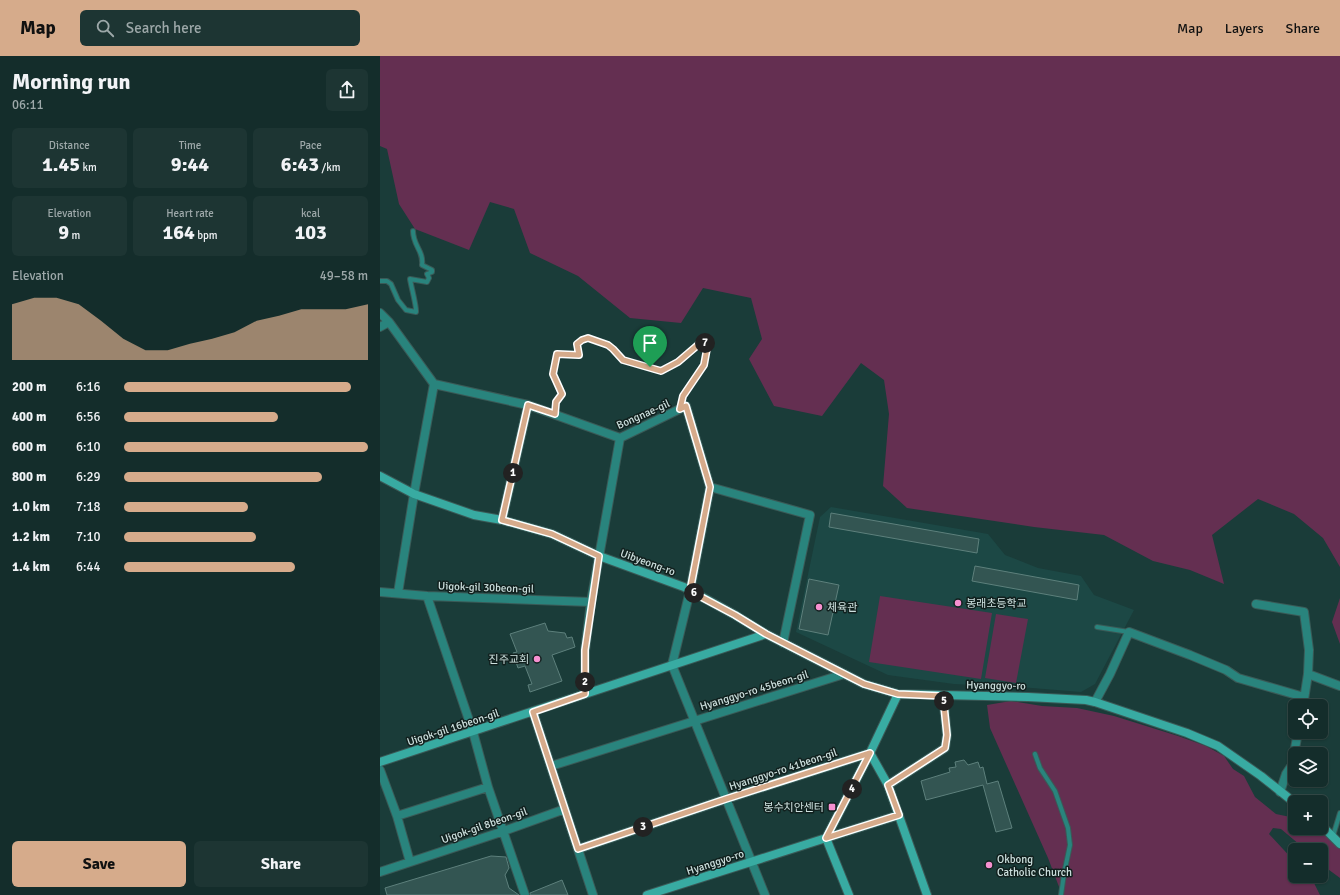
<!DOCTYPE html>
<html lang="en">
<head>
<meta charset="utf-8">
<style>
	:root { --surface:#142d2b; --page:#1d3533; --text:#f1f3f6; --muted:#9da8a9; --line:#334947; --accent:#d6ab8b }
	body { margin:0; font-family:Signika,"Noto Sans KR",sans-serif; background:var(--page); color:var(--text); height:100vh; display:flex; flex-direction:column; font-size:15px; white-space:nowrap }
	* { box-sizing:border-box; margin:0 }
	p { font-size:13px; color:var(--muted) }
	.icon { flex:none; width:22px; height:22px; fill:none; stroke:currentColor; stroke-width:2; stroke-linecap:round; stroke-linejoin:round }
	.map { position:relative; flex:1; overflow:hidden }
	.drawer { display:flex; flex-direction:column; background:var(--surface); width:380px }
	.drawer>* { flex:none }
	.tools { position:absolute; left:908px; top:643px; display:grid; gap:8px }
	.tools a { display:grid; place-items:center; width:40px; height:40px; border-radius:6px; background:var(--surface); box-shadow:0 1px 3px #0004,0 0 0 1px var(--line); font-size:20px }
	.pin { position:absolute; display:grid; place-items:center; width:34px; height:34px; color:#fff; margin:-41px -17px; border-radius:50% 50% 50% 0; rotate:-45deg; box-shadow:0 0 4px #0007 }
	.pin .icon { rotate:45deg }
	.km { position:absolute; width:20px; height:20px; margin:-10px; border-radius:50%; background:#222; color:#fff; font-size:11px; line-height:20px; text-align:center }
	.round { display:grid; place-items:center; flex:none; width:42px; height:42px; border-radius:6px; background:var(--page) }
	.headline { display:flex; align-items:center; justify-content:space-between; height:68px; padding:0 12px }
	h1 { font-size:22px; font-weight:800; line-height:30px }
	.metrics { display:grid; grid-template-columns:repeat(3,1fr); gap:6px; height:68px; padding:4px 12px }
	.metrics div { display:grid; align-content:center; border-radius:6px; background:var(--page); text-align:center }
	.metrics b { font-size:20px; font-weight:800 }
	.metrics small { font-size:11px; font-weight:400 }
	.metrics p { font-size:11px }
	.chart { height:112px; padding:8px 12px }
	.chart p { display:flex; justify-content:space-between }
	.chart svg { width:100%; height:72px; margin-top:4px; fill:var(--accent); opacity:.7 }
	.action { display:flex; gap:8px; margin-top:auto; padding:8px 12px }
	.action a { flex:1; height:46px; border-radius:6px; background:var(--accent); color:#111; font-size:16px; font-weight:800; line-height:46px; text-align:center }
	.action a+a { background:var(--page); color:var(--text) }
	ul { padding:0 12px; list-style:none; font-size:13px }
	li { display:grid; grid-template-columns:64px 48px 1fr; align-items:center; height:30px }
	li i { height:10px; border-radius:5px; background:var(--accent) }
	header { display:flex; align-items:center; gap:24px; box-sizing:border-box; height:56px; padding:0 20px; background:var(--accent); color:#111 }
	header strong { font-size:19px }
	nav { display:flex; gap:22px; margin-inline-start:auto; font-size:14px }
	.search { width:280px; height:36px; background:var(--page); display:flex; align-items:center; gap:10px; box-sizing:border-box; padding:0 14px; border-radius:6px; color:var(--muted); font-size:15px }
	main { display:flex; flex:1; min-height:0 }
	.map>svg:first-child { display:block }
</style>
</head>
<body>
<header>
<strong>Map</strong>
<div class="search"><svg class="icon" aria-label="search" viewBox="0 0 24 24"><circle cx="10" cy="10" r="6"/><path d="M15 15l6 6"/></svg>Search here</div>
<nav><a>Map</a><a>Layers</a><a>Share</a></nav>
</header>
<main>
<section class="drawer">
<div class="headline"><div><h1>Morning run</h1><p>06:11</p></div><a class="round"><svg class="icon" aria-label="share" viewBox="0 0 24 24"><path d="M12 15V3M7 8l5-5 5 5M5 13v7h14v-7"/></svg></a></div>
<div class="metrics">
<div><p>Distance</p><b>1.45<small> km</small></b></div>
<div><p>Time</p><b>9:44</b></div>
<div><p>Pace</p><b>6:43<small> /km</small></b></div>
</div>
<div class="metrics">
<div><p>Elevation</p><b>9<small> m</small></b></div>
<div><p>Heart rate</p><b>164<small> bpm</small></b></div>
<div><p>kcal</p><b>103</b></div>
</div>
<div class="chart"><p><span>Elevation</span>49–58 m</p>
<svg viewBox="0 0 160 44" preserveAspectRatio="none"><path d="M0 44V10L10 6L20 6L30 10L40 20L50 31L60 38L70 38L80 34L90 31L100 27L110 20L120 17L130 13L140 13L150 13L160 10V44z"/></svg>
</div>
<ul>
<li><b>200 m</b>6:16<i style="width:93%"></i></li>
<li><b>400 m</b>6:56<i style="width:63%"></i></li>
<li><b>600 m</b>6:10<i style="width:100%"></i></li>
<li><b>800 m</b>6:29<i style="width:81%"></i></li>
<li><b>1.0 km</b>7:18<i style="width:51%"></i></li>
<li><b>1.2 km</b>7:10<i style="width:54%"></i></li>
<li><b>1.4 km</b>6:44<i style="width:70%"></i></li>
</ul>
<div class="action"><a>Save</a><a>Share</a></div>
</section>
<div class="map">
<svg width="960" height="839" viewBox="0 0 960 839">
	<rect width="100%" height="100%" fill="#1a3c39"/>
	<path fill="#1c4845" d="M451,451L608,478L625,499L658,512L701,520L714,539L754,554L715,628L701,636L640,631L574,628L508,619L416,576L440,461Z"/>
	<path fill="#642f51" d="M0,0H960V511L943,482L914,458L878,443L832,479L844,528L810,514L773,505L724,479L654,471L527,452L503,430L509,358L504,324L481,307L442,360L394,350L369,303L382,283L371,242L323,232L301,267L250,262L198,220L150,197L134,153L110,146L89,194L35,173L19,148L7,93L0,90Z
		M500,540L612,557L601,623L489,606Z
		M960,542V588L952,566Z
		M616,558L648,563L636,627L605,622Z
		M631,645L662,650L697,652L734,660L798,680L826,690L844,700L853,713L864,720L875,741L896,758L915,762V772H934L960,790V822L941,808V794H926L901,773L893,772L889,778L915,806V820H929L934,827L940,839H679L681,836L668,802L610,672L607,649Z"/>
	<path fill="#335552" stroke="#5d807c" d="M451,457L599,483L597,497L449,471Z
		M595,510L699,529L697,544L592,525Z
		M429,523L459,529L448,579L419,573Z
		M165,567L168,575L185,577L187,582L192,581L195,591L172,599L182,625L150,636L148,629L152,628L145,610L138,612L133,597L137,596L130,578Z
		M584,704L588,709L598,706L600,712L603,711L607,728L618,725L632,772L616,776L603,729L546,744L541,725L570,716L569,712L576,711L575,706Z
		M111,800L126,801L129,812L125,819L129,832L139,839H7L5,832Z
		M182,824L188,839H150V837Z"/>
	<g fill="none" stroke-linecap="round" stroke-linejoin="round">
		<defs>
			<path id="lane" d="M0,225H7L11,228L18,244L26,254L36,256C37,252 31,230 30,223L47,226L49,222L47,218L52,216V214L42,209C44,195 33,190 33,175
				M175,358L176,346L182,338L173,318L177,298L199,299L197,288L202,284L207,282L228,289L243,304L281,315L298,306L319,288L328,287L324,309L314,324L303,339L300,353
				M717,571L749,576
				M655,698L660,712L675,735L688,772L690,789L684,818L681,839
				M953,780L960,757"/>
			<path id="street" d="M0,257L9,266L54,328L148,349L240,382L306,350L330,431L310,535L292,609L385,839
				M0,271L9,266
				M330,431L430,459L403,587
				M122,464L148,349
				M0,536L47,540L211,546
				M18,537L34,438L54,328
				M47,540L93,676L108,731L145,839
				M876,548L924,556L929,594L928,618L923,650
				M928,618L960,630
				M205,637V595L211,546L240,382
				M715,646L730,618L749,576L810,599L846,614L858,622L924,641
				M153,656L213,839
				M171,710L464,618
				M0,714L17,760L30,806
				M508,729L565,692L567,679L563,640
				M900,736L906,718L912,709L918,676
				M17,760L108,731
				M446,782L519,759
				M198,793L346,743L490,697
				M0,816L124,775L185,753"/>
			<path id="secondary" d="M0,420L34,438L94,459L122,464L172,478L219,500L304,531L355,559L386,578L484,628L518,638
				M490,697L508,729L547,839
				M0,706C129,664 257,620 386,578
				M941,769L960,788
				M446,782L469,839
				M267,839L446,782L490,697L518,638L648,641L706,644L715,646L807,677L838,690L881,720L915,747"/>
		</defs>
		<use href="#lane" stroke="#3a5a57" stroke-width="6"/>
		<use href="#street" stroke="#3a5a57" stroke-width="10"/>
		<use href="#secondary" stroke="#3a5a57" stroke-width="10"/>
		<use href="#lane" stroke="#29847d" stroke-width="4"/>
		<use href="#street" stroke="#29847d" stroke-width="8"/>
		<use href="#secondary" stroke="#38aba2" stroke-width="8"/>
	</g>
	<g fill="none" stroke-linecap="round" stroke-linejoin="round">
		<defs>
			<path id="route" d="M208,282L228,289L233,293L243,304L281,315L298,306L319,288L328,287L324,309L303,340L300,353L306,350L330,431L310,535L355,559L386,578L484,628L518,638L563,640L567,679L565,692L508,729L519,759L446,782L490,697L346,743L198,793L153,656L205,638V594L219,500L172,478L122,464L148,349L175,358L176,346L182,338L173,318L177,298L199,299L197,288L202,284Z"/>
		</defs>
		<use href="#route" stroke="#fff" stroke-width="8"/>
		<use href="#route" stroke="#d6ab8b" stroke-width="5"/>
	</g>
	<g fill="#f690d0" stroke="#11201e" stroke-width="1.5">
		<circle cx="578" cy="547" r="4"/>
		<circle cx="439" cy="551" r="4"/>
		<circle cx="157" cy="603" r="4"/>
		<rect x="448" y="747" width="8" height="8" rx="2"/>
		<circle cx="609" cy="809" r="4"/>
	</g>
	<g text-anchor="middle" stroke-width="3" stroke-linejoin="round" paint-order="stroke">
		<g font-size="11" fill="#cde0de" stroke="#11201e">
			<text transform="translate(263 358) rotate(-24)" y="4">Bongnae-gil</text>
			<text transform="translate(268 506) rotate(20)" y="4">Uibyeong-ro</text>
			<text transform="translate(106 531) rotate(2)" y="4">Uigok-gil 30beon-gil</text>
			<text transform="translate(616 629) rotate(1)" y="4">Hyanggyo-ro</text>
			<text transform="translate(374 634) rotate(-17)" y="4">Hyanggyo-ro 45beon-gil</text>
			<text transform="translate(73 671) rotate(-18)" y="4">Uigok-gil 16beon-gil</text>
			<text transform="translate(403 713) rotate(-18)" y="4">Hyanggyo-ro 41beon-gil</text>
			<text transform="translate(104 769) rotate(-19)" y="4">Uigok-gil 8beon-gil</text>
			<text transform="translate(335 806) rotate(-18)" y="4">Hyanggyo-ro</text>
		</g>
		<g font-size="11" fill="#cde0de" stroke="#11201e" text-anchor="start">
			<text x="586" y="551">봉래초등학교</text>
			<text x="447" y="555">체육관</text>
			<text x="149" y="607" text-anchor="end">진주교회</text>
			<text x="444" y="755" text-anchor="end">봉수치안센터</text>
			<text x="617" y="807">Okbong<tspan x="617" dy="13">Catholic Church</tspan></text>
		</g>
	</g>
</svg>
<div class="tools">
<a><svg class="icon" aria-label="locate" viewBox="0 0 24 24"><circle cx="12" cy="12" r="6"/><path d="M12 2v4M12 18v4M2 12h4M18 12h4"/></svg></a>
<a><svg class="icon" aria-label="layers" viewBox="0 0 24 24"><path d="M12 4l9 5-9 5-9-5zM3 14l9 5 9-5"/></svg></a>
<a>+</a>
<a>−</a>
</div>
<div class="pin" style="left:270px;top:311px;background:#1e9e55"><svg class="icon" aria-label="arrive" viewBox="0 0 24 24"><path d="M6 21V4h12l-3 4 3 4H6"/></svg></div>
<b class="km" style="left:133px;top:417px">1</b>
<b class="km" style="left:205px;top:626px">2</b>
<b class="km" style="left:263px;top:771px">3</b>
<b class="km" style="left:472px;top:733px">4</b>
<b class="km" style="left:564px;top:645px">5</b>
<b class="km" style="left:314px;top:537px">6</b>
<b class="km" style="left:325px;top:287px">7</b>
</div>
</main>
</body>
</html>
